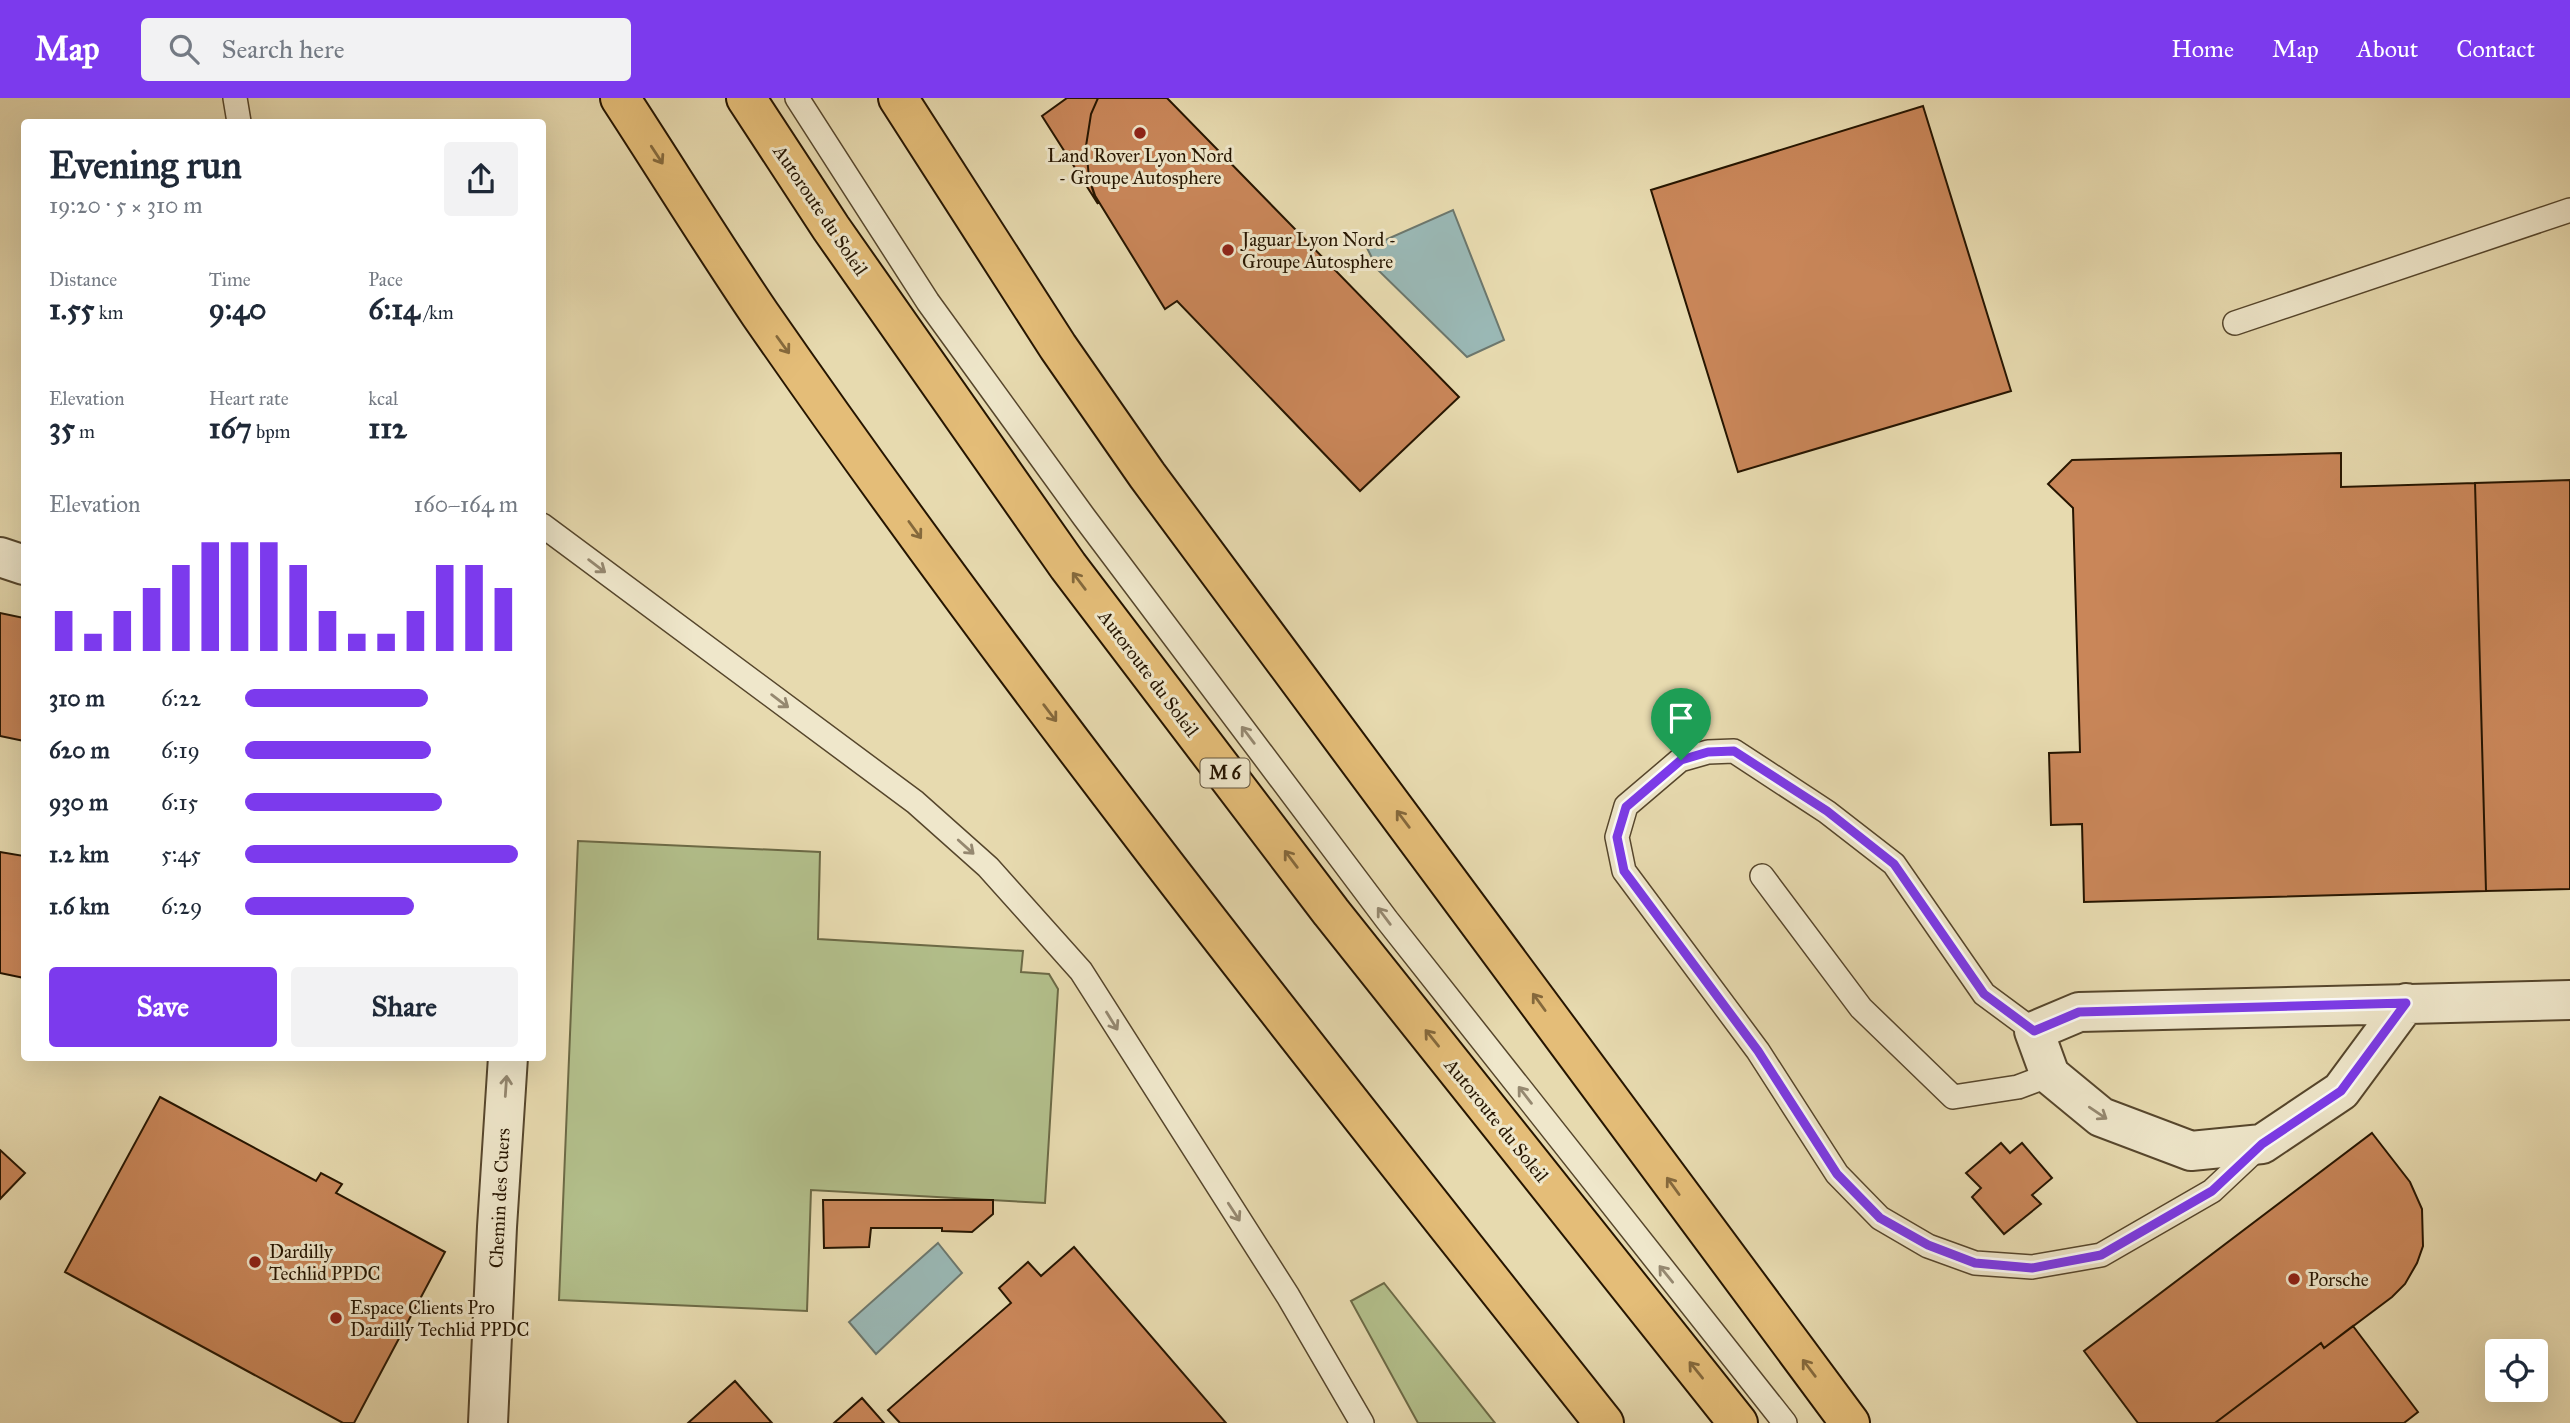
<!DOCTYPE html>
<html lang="en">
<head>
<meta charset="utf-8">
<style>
	:root { --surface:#fff; --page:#f2f2f3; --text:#1f2937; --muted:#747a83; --accent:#7c3aed }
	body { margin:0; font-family:"IM FELL Great Primer",serif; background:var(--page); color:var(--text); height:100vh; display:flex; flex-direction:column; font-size:26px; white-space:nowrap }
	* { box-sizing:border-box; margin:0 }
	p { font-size:23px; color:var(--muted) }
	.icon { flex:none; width:38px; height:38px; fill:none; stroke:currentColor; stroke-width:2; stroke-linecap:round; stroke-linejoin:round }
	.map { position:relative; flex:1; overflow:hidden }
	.panel { position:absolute; left:21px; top:21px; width:525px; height:942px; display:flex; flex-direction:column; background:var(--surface); border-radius:7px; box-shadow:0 7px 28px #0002 }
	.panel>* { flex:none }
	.buttons { position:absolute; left:2485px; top:1241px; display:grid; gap:14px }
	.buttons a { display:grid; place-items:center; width:63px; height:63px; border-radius:7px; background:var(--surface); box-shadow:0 7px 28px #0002; font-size:35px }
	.pin { position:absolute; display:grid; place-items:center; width:60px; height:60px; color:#fff; margin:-72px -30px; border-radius:50% 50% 50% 0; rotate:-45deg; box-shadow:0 0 7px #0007 }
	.pin .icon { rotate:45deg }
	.round { display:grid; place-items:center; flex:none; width:74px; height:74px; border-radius:7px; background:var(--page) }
	.head { display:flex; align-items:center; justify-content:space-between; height:119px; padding:0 28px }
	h1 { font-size:38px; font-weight:700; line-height:52px }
	.metrics { display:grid; grid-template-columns:repeat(3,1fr); gap:10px; height:119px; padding:7px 28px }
	.metrics div { display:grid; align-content:center }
	.metrics b { font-size:30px; font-weight:700 }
	.metrics small { font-size:19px; font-weight:400 }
	.metrics p { font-size:19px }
	.chart { height:196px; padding:14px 28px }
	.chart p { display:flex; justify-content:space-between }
	.chart svg { width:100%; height:126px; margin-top:7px; stroke:var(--accent); stroke-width:6 }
	.cta { display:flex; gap:14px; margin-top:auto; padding:14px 28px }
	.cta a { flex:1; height:80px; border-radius:7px; background:var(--accent); color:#fff; font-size:28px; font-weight:700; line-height:80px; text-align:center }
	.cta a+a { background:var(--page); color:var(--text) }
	ul { padding:0 28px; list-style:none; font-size:23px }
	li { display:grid; grid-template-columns:112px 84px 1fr; align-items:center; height:52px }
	li i { height:18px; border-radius:9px; background:var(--accent) }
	header { display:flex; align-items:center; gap:42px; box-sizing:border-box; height:98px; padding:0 35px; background:var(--accent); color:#fff }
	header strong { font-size:33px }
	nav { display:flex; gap:38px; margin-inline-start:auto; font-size:24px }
	.search { width:490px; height:63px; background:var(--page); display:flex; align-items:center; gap:18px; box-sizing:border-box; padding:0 24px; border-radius:7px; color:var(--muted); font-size:26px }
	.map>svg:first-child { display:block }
</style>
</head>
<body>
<header>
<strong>Map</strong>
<div class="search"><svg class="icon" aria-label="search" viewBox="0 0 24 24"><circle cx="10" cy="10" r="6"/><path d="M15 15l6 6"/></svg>Search here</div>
<nav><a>Home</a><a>Map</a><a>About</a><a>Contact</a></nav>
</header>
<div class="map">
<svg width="2570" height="1325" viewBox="0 0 2570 1325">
	<rect width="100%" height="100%" fill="#e7daaf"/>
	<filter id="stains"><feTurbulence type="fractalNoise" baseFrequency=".00286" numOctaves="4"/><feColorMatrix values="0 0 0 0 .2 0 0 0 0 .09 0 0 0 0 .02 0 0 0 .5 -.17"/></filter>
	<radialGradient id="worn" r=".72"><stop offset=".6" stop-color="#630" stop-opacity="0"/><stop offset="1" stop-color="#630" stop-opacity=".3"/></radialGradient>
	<path fill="#b3c08c" stroke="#6c6a46" stroke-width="2" d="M578,743L820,754L818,841L1023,853L1021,874L1049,876L1058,891L1045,1105L811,1092L807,1213L559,1202Z
		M1384,1185L1495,1325H1418L1351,1203Z"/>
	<path fill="#9ab8b5" stroke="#6c776d" stroke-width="2" d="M1453,112L1504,242L1467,259L1378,172L1367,150Z
		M938,1145L962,1175L876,1256L849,1224Z"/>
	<path fill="#c98659" stroke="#261500" stroke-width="2" d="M1067,0H1098L1091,16L1086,48L1089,80L1098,106L1042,18Z
		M1098,0H1167L1459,299L1360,393L1177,203L1165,211L1094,96L1089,80L1086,48L1091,16Z
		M1923,8L2011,293L1738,374L1651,92Z
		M2341,355V389L2475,385L2486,793L2084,804L2082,726L2051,727L2049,655L2080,654L2073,410L2048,386L2072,362Z
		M2570,382V791L2486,793L2475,385Z
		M0,515L24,520V643L0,638Z
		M0,754L24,758V880L0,875Z
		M160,999L316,1083L321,1075L342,1086L336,1095L445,1154L354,1325H343L65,1174Z
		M2372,1035L2410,1084L2422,1111L2423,1148L2417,1165L2405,1186L2392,1199L2324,1250L2321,1245L2215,1325H2138L2084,1253Z
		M2001,1045L2010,1055L2022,1045L2052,1080L2032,1097L2041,1106L2004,1136L1972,1099L1981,1090L1966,1075Z
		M0,1052L25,1075L0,1101Z
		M823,1102H993V1116L972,1134L942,1133V1130H871L869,1149L824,1150Z
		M1074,1149L1226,1325H900L888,1312L1011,1205L999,1190L1028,1164L1041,1178Z
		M2353,1228L2418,1314L2404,1325H2215L2321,1245L2324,1250Z
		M735,1283L772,1325H688Z
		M862,1300L884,1325H834Z"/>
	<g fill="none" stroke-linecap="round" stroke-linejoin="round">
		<defs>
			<path id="lane" d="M235,0L239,24
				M797,0L928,204L1084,419L1387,822L1785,1325
				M2235,225L2570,112
				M542,427L915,704L988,769L1081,873L1288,1198L1362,1325
				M1762,778L1861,910L1953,999L2018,989L2050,977
				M2034,933L1984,896L1894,766L1827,714L1734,653L1708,654L1680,662L1626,708L1617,739L1624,773L1758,953L1837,1076L1880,1120L1928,1148L1975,1165L2032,1169L2101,1157L2212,1093L2262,1046"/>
			<path id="street" d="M0,459L24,467
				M2406,905L2341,993L2262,1046L2191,1053L2101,1019L2050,977L2034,933L2079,914L2570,902
				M488,1325L497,1129L508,959"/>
			<path id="highway" d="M620,0C667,72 712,145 760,216C1025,598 1315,961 1604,1325
				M746,0L831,130L1068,468L1331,814L1738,1325
				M898,0L1058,249L1147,377L1850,1325"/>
		</defs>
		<use href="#lane" stroke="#56462c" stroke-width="26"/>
		<use href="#street" stroke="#56462c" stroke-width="42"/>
		<use href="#highway" stroke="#261500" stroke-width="42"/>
		<use href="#lane" stroke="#efe7cb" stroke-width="23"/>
		<use href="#street" stroke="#efe7cb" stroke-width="38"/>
		<use href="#highway" stroke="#e4bd78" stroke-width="38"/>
	</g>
	<defs><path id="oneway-shaft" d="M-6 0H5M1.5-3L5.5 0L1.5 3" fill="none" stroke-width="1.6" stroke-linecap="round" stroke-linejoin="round" transform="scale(1.75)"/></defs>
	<g stroke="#85693c">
		<use href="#oneway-shaft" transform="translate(657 57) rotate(57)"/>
		<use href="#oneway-shaft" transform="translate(783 247) rotate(54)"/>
		<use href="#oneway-shaft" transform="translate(915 432) rotate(54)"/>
		<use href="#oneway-shaft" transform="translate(1079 483) rotate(-127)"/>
		<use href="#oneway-shaft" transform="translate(1050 615) rotate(53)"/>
		<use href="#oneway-shaft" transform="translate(1403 721) rotate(-127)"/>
		<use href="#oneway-shaft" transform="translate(1291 761) rotate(-127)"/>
		<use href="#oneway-shaft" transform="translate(1539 904) rotate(-126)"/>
		<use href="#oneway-shaft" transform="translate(1432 940) rotate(-129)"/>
		<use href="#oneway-shaft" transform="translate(1673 1088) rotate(-126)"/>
		<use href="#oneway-shaft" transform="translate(1809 1270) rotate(-127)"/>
		<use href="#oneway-shaft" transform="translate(1696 1272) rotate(-129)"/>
	</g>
	<g stroke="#958870">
		<use href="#oneway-shaft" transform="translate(597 468) rotate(37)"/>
		<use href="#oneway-shaft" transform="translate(780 603) rotate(37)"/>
		<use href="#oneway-shaft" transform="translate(1248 637) rotate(-127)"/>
		<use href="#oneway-shaft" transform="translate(966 749) rotate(42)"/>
		<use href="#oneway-shaft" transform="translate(1384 818) rotate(-127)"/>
		<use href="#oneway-shaft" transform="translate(1112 923) rotate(58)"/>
		<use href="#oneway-shaft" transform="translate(506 988) rotate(-86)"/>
		<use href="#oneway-shaft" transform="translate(1525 997) rotate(-128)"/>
		<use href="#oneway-shaft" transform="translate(2098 1015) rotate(34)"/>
		<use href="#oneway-shaft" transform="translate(1234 1114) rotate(57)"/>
		<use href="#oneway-shaft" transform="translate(1666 1176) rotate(-129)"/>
	</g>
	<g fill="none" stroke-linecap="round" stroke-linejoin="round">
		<defs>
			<path id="route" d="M1734,653L1827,713L1894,766L1984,896L2034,933L2079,914L2406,905L2341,993L2262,1046L2212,1093L2101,1157L2032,1170L1975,1165L1928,1147L1880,1120L1837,1076L1758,953L1624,773L1617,739L1626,709L1681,662L1708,654Z"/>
		</defs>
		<use href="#route" stroke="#fff" stroke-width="14"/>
		<use href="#route" stroke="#7c3aed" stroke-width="9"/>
	</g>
	<g fill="#8f2418" stroke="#efe7cb" stroke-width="2.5">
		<circle cx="1140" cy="35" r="7"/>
		<circle cx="1228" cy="152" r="7"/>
		<circle cx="255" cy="1164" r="7"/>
		<circle cx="2294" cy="1181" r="7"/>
		<circle cx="336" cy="1220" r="7"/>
	</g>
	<g text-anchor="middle" stroke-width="6" stroke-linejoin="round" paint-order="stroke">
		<rect fill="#efe7cb" stroke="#62543d" stroke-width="2" x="1200.5" y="660.5" width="49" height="29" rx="5"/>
		<g font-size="18" font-weight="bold" fill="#261500">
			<text x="1225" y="681">M 6</text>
		</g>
		<g font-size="19" fill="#261500" stroke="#efe7cb" text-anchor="start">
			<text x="1140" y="64" text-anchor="middle">Land Rover Lyon Nord<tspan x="1140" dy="22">- Groupe Autosphere</tspan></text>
			<text x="1242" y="148">Jaguar Lyon Nord -<tspan x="1242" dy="22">Groupe Autosphere</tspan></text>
			<text x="269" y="1160">Dardilly<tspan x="269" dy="22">Techlid PPDC</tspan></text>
			<text x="2308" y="1188">Porsche</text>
			<text x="350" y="1216">Espace Clients Pro<tspan x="350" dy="22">Dardilly Techlid PPDC</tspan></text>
		</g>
		<g font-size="19" fill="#261500" stroke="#efe7cb">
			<text transform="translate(821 112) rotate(56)" y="7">Autoroute du Soleil</text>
			<text transform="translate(1149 575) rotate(53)" y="7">Autoroute du Soleil</text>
			<text transform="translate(1497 1022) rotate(51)" y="7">Autoroute du Soleil</text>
			<text transform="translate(499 1100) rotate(-87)" y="7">Chemin des Cuers</text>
		</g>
	</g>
	<rect width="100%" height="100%" filter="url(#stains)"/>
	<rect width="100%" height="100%" fill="url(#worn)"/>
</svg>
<div class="buttons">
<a><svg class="icon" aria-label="locate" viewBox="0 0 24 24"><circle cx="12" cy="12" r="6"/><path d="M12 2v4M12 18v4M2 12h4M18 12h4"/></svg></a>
</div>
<div class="pin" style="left:1681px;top:662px;background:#1e9e55"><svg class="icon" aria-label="arrive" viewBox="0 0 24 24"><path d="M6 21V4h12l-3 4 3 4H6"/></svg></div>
<section class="panel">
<div class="head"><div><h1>Evening run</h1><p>19:20 · 5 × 310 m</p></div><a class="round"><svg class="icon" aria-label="share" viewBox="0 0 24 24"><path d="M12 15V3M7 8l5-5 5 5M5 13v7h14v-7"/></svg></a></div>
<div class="metrics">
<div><p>Distance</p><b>1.55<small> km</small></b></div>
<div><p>Time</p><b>9:40</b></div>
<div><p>Pace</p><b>6:14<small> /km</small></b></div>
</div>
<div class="metrics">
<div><p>Elevation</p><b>35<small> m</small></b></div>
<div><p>Heart rate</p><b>167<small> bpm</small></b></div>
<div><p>kcal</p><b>112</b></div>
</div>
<div class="chart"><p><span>Elevation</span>160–164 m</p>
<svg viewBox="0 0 160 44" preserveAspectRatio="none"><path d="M5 44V30M15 44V38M25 44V30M35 44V22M45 44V14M55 44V6M65 44V6M75 44V6M85 44V14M95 44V30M105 44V38M115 44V38M125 44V30M135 44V14M145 44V14M155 44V22"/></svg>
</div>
<ul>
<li><b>310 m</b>6:22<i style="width:67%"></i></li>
<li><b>620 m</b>6:19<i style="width:68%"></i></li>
<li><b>930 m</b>6:15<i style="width:72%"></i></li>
<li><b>1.2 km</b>5:45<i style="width:100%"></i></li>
<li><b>1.6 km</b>6:29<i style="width:62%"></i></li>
</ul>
<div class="cta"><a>Save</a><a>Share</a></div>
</section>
</div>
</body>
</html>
